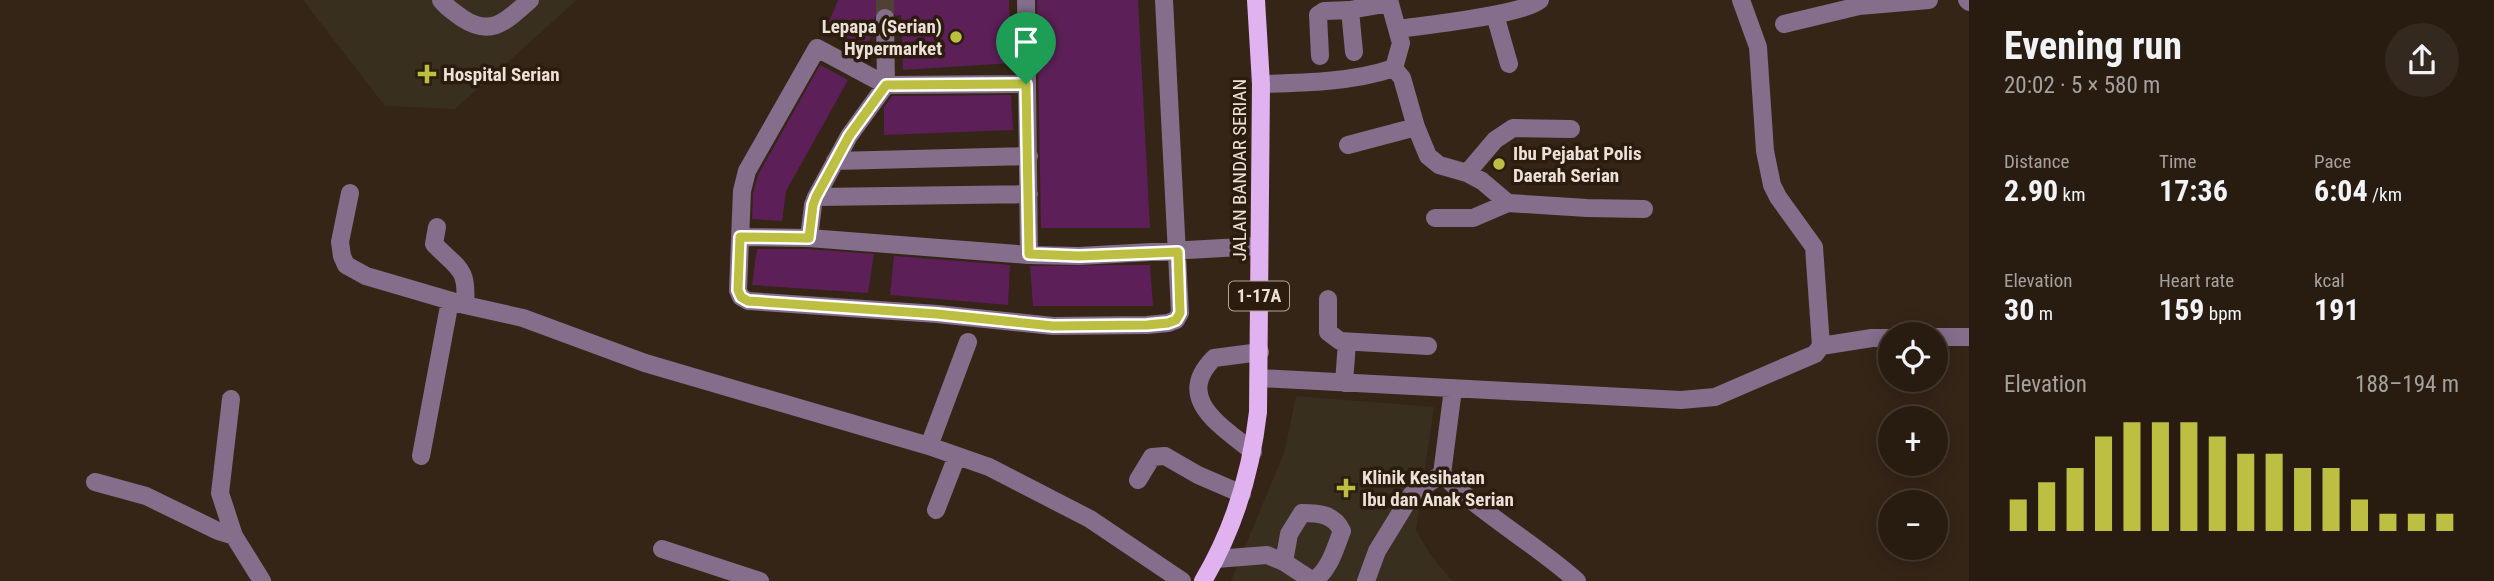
<!DOCTYPE html>
<html lang="en">
<head>
<meta charset="utf-8">
<style>
	:root { --surface:#281c11; --page:#34291f; --text:#f1f3f6; --muted:#a5a19f; --line:#443a31; --accent:#bdbf43 }
	body { margin:0; font-family:"Roboto Condensed",sans-serif; background:var(--page); color:var(--text); height:100vh; display:flex; flex-direction:column; font-size:26px; white-space:nowrap }
	* { box-sizing:border-box; margin:0 }
	p { font-size:23px; color:var(--muted) }
	.icon { flex:none; width:38px; height:38px; fill:none; stroke:currentColor; stroke-width:2; stroke-linecap:round; stroke-linejoin:round }
	.map { position:relative; flex:1; overflow:hidden }
	.sheet { display:flex; flex-direction:column; background:var(--surface); width:525px }
	.sheet>* { flex:none }
	.controls { position:absolute; left:1878px; top:322px; display:grid; gap:14px }
	.controls a { display:grid; place-items:center; width:70px; height:70px; border-radius:50%; background:var(--surface); box-shadow:0 4px 18px #0003,0 0 0 2px var(--line); font-size:35px }
	.pin { position:absolute; display:grid; place-items:center; width:60px; height:60px; color:#fff; margin:-72px -30px; border-radius:50% 50% 50% 0; rotate:-45deg; box-shadow:0 0 7px #0007 }
	.pin .icon { rotate:45deg }
	.round { display:grid; place-items:center; flex:none; width:74px; height:74px; border-radius:37px; background:var(--page) }
	.head { display:flex; align-items:center; justify-content:space-between; height:119px; padding:0 35px }
	h1 { font-size:38px; font-weight:700; line-height:52px }
	.figures { display:grid; grid-template-columns:repeat(3,1fr); gap:10px; height:119px; padding:7px 35px }
	.figures div { display:grid; align-content:center }
	.figures b { font-size:30px; font-weight:700 }
	.figures small { font-size:19px; font-weight:400 }
	.figures p { font-size:19px }
	.chart { height:196px; padding:14px 35px }
	.chart p { display:flex; justify-content:space-between }
	.chart svg { width:100%; height:126px; margin-top:7px; stroke:var(--accent); stroke-width:6 }
	main { display:flex; flex:1; min-height:0 }
	.map>svg:first-child { display:block }
</style>
</head>
<body>
<main>
<div class="map">
<svg width="1969" height="581" viewBox="0 0 1969 581">
	<rect width="100%" height="100%" fill="#352517"/>
	<path fill="#382f1f" d="M303,0H577L455,109L385,106Z
		M1296,396L1434,407L1416,530L1430,554L1452,581H1231L1285,450Z"/>
	<path fill="#5c1f57" d="M838,0H1009L1011,63L903,70L901,15L896,16L890,8L879,9L874,19H869L874,31L868,42L859,45L826,29Z
		M1037,0H1138L1150,228H1041Z
		M820,65L848,80L786,191L782,221L752,219L753,193L758,175Z
		M1011,95L1013,130L884,135V107L892,96Z
		M757,249H808L874,254L868,293L752,285Z
		M894,256L1010,265L1008,305L890,295Z
		M1123,265H1150L1153,306H1033L1030,266Z"/>
	<g fill="none" stroke-linecap="round" stroke-linejoin="round">
		<path stroke="#504134" stroke-width="18" stroke-dasharray="18 9" stroke-linecap="butt" d="M885,0V18"/>
		<path stroke="#846e8b" stroke-width="18" d="M441,0C447,8 454,12 462,18C492,38 507,20 530,0
			M1026,0L1029,255
			M1389,0L1401,43L1394,68
			M1967,0L1969,2
			M1495,15L1509,64
			M885,18L886,85L817,48L747,171L742,191L738,290L741,297L748,301L937,314L1053,326L1147,325L1168,323L1176,320L1180,313L1164,0
			M1784,24L1859,6L1929,0
			M1399,29C1426,25 1523,15 1540,0
			M1354,52L1350,10L1390,3
			M1320,56L1318,15L1324,11L1350,10
			M1026,84L886,85L849,136L816,197L813,205L809,238L1029,255L1079,256L1259,246
			M1261,84C1304,83 1353,82 1394,68L1402,78L1416,127L1428,156L1439,165L1467,173L1482,181L1508,203L1587,208L1644,209
			M1348,145L1416,127
			M835,161L1029,156
			M1467,173L1495,140L1513,128L1571,129
			M350,193L340,242L342,256L346,265L366,276L465,305L523,318L645,363L929,446L989,467L1090,519L1182,581
			M816,197L1029,194
			M1435,218H1473L1508,203
			M437,227L434,244C458,269 468,267 465,305
			M740,237L809,238
			M1328,299V332L1340,341L1428,346
			M1936,337H1969
			M1821,346L1872,338H1890
			M1259,378L1681,400L1715,397L1815,354L1821,346L1814,247L1778,197L1772,185L1765,151L1758,47L1741,0
			M1344,383L1347,342
			M1453,389L1442,474C1483,515 1534,543 1577,581
			M231,399L220,493L234,536
			M929,446L968,342
			M1253,452C1222,426 1173,399 1214,358L1260,352
			M421,456L450,301
			M1138,480L1152,457L1165,456L1198,475L1242,494
			M95,482L146,496L218,531L234,536L262,581
			M936,510L957,456
			M662,549L760,581
			M1216,559L1267,555L1284,562L1313,581C1330,570 1335,548 1342,531C1334,514 1319,513 1302,513L1289,534L1284,562
			M1366,581L1377,551L1412,494L1442,474"/>
		<path stroke="#e0b2f0" stroke-width="18" d="M1203,581C1234,529 1251,473 1258,412L1261,84L1256,0"/>
	</g>
	<g fill="none" stroke-linecap="round" stroke-linejoin="round">
		<defs>
			<path id="route" d="M1026,84L1029,254L1079,256L1178,252L1180,313L1176,320L1168,323L1147,325L1053,326L937,314L748,301L741,297L738,290L740,237L809,238L813,205L816,197L849,136L886,85Z"/>
		</defs>
		<use href="#route" stroke="#fff" stroke-width="14"/>
		<use href="#route" stroke="#bdbf43" stroke-width="9"/>
	</g>
	<g fill="#bdbf43" stroke="#2b1c0d" stroke-width="2.5">
		<circle cx="956" cy="37" r="7"/>
		<path d="M423.5 63.5h7v7h7v7h-7v7h-7v-7h-7v-7h7z"/>
		<circle cx="1499" cy="164" r="7"/>
		<path d="M1342.5 477.5h7v7h7v7h-7v7h-7v-7h-7v-7h7z"/>
	</g>
	<g text-anchor="middle" stroke-width="7" stroke-linejoin="round" paint-order="stroke">
		<rect fill="#2b1c0d" stroke="#b2a69b" stroke-width="2" x="1229" y="281.5" width="60" height="29" rx="5"/>
		<g font-size="18" font-weight="bold" fill="#ece1d8">
			<text x="1259" y="302">1-17A</text>
		</g>
		<g font-size="19" font-weight="bold" fill="#ece1d8" stroke="#2b1c0d" text-anchor="start">
			<text x="942" y="33" text-anchor="end">Lepapa (Serian)<tspan x="942" dy="22">Hypermarket</tspan></text>
			<text x="443" y="81">Hospital Serian</text>
			<text x="1513" y="160">Ibu Pejabat Polis<tspan x="1513" dy="22">Daerah Serian</tspan></text>
			<text x="1362" y="484">Klinik Kesihatan<tspan x="1362" dy="22">Ibu dan Anak Serian</tspan></text>
		</g>
		<g font-size="19" fill="#ece1d8" stroke="#2b1c0d">
			<text transform="translate(1239 170) rotate(-90)" y="7">JALAN BANDAR SERIAN</text>
		</g>
	</g>
</svg>
<div class="controls">
<a><svg class="icon" aria-label="locate" viewBox="0 0 24 24"><circle cx="12" cy="12" r="6"/><path d="M12 2v4M12 18v4M2 12h4M18 12h4"/></svg></a>
<a>+</a>
<a>−</a>
</div>
<div class="pin" style="left:1026px;top:84px;background:#1e9e55"><svg class="icon" aria-label="arrive" viewBox="0 0 24 24"><path d="M6 21V4h12l-3 4 3 4H6"/></svg></div>
</div>
<section class="sheet">
<div class="head"><div><h1>Evening run</h1><p>20:02 · 5 × 580 m</p></div><a class="round"><svg class="icon" aria-label="share" viewBox="0 0 24 24"><path d="M12 15V3M7 8l5-5 5 5M5 13v7h14v-7"/></svg></a></div>
<div class="figures">
<div><p>Distance</p><b>2.90<small> km</small></b></div>
<div><p>Time</p><b>17:36</b></div>
<div><p>Pace</p><b>6:04<small> /km</small></b></div>
</div>
<div class="figures">
<div><p>Elevation</p><b>30<small> m</small></b></div>
<div><p>Heart rate</p><b>159<small> bpm</small></b></div>
<div><p>kcal</p><b>191</b></div>
</div>
<div class="chart"><p><span>Elevation</span>188–194 m</p>
<svg viewBox="0 0 160 44" preserveAspectRatio="none"><path d="M5 44V33M15 44V27M25 44V22M35 44V11M45 44V6M55 44V6M65 44V6M75 44V11M85 44V17M95 44V17M105 44V22M115 44V22M125 44V33M135 44V38M145 44V38M155 44V38"/></svg>
</div>
</section>
</main>
</body>
</html>
